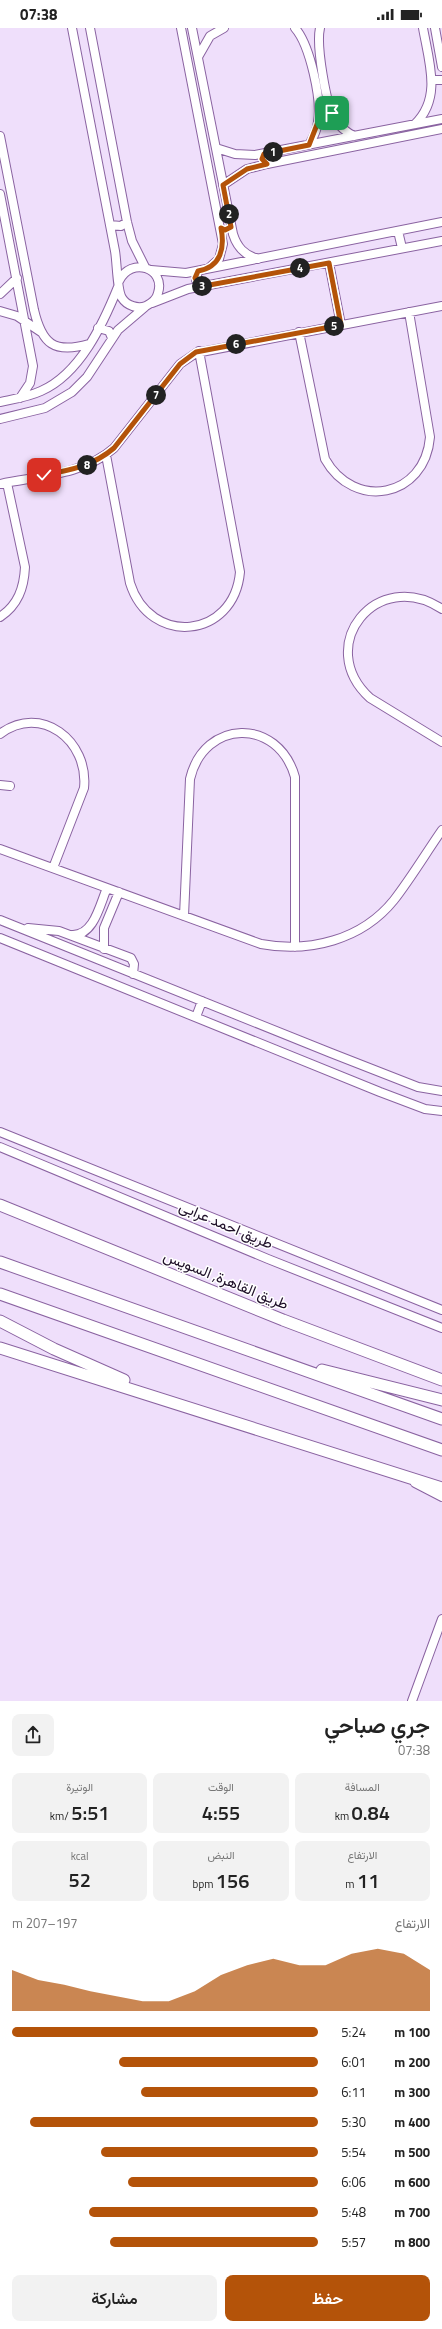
<!DOCTYPE html>
<html lang="ar">
<head>
<meta charset="utf-8">
<style>
	:root { --surface:#fff; --page:#f2f2f2; --text:#222; --muted:#767676; --accent:#b45309 }
	body { margin:0; font-family:"Titillium Web",Vazirmatn,sans-serif; background:var(--page); color:var(--text); direction:rtl; height:100vh; display:flex; flex-direction:column; font-size:15px; white-space:nowrap }
	* { box-sizing:border-box; margin:0 }
	p { font-size:13px; color:var(--muted) }
	.icon { flex:none; width:22px; height:22px; fill:none; stroke:currentColor; stroke-width:2; stroke-linecap:round; stroke-linejoin:round }
	.map { position:relative; height:1673px; overflow:hidden; direction:ltr }
	.sheet { display:flex; flex-direction:column; background:var(--surface); flex:1 }
	.sheet>* { flex:none }
	.pin { position:absolute; display:grid; place-items:center; width:34px; height:34px; color:#fff; margin:-17px; border-radius:8px; box-shadow:0 2px 6px #0006 }
	.km { position:absolute; width:20px; height:20px; margin:-10px; border-radius:50%; background:#222; color:#fff; font-size:11px; line-height:20px; text-align:center }
	.round { display:grid; place-items:center; flex:none; width:42px; height:42px; border-radius:8px; background:var(--page) }
	.head { display:flex; align-items:center; justify-content:space-between; height:68px; padding:0 12px }
	h1 { font-size:22px; font-weight:600; line-height:30px }
	.stats { display:grid; grid-template-columns:repeat(3,1fr); gap:6px; height:68px; padding:4px 12px }
	.stats div { display:grid; align-content:center; border-radius:8px; background:var(--page); text-align:center }
	.stats b { font-size:20px; font-weight:600 }
	.stats small { font-size:11px; font-weight:400 }
	.stats p { font-size:11px }
	.chart { height:112px; padding:8px 12px }
	.chart p { display:flex; justify-content:space-between }
	.chart svg { width:100%; height:72px; margin-top:4px; fill:var(--accent); opacity:.7 }
	.button { display:flex; gap:8px; margin-top:auto; padding:8px 12px }
	.button a { flex:1; height:46px; border-radius:8px; background:var(--accent); color:#fff; font-size:16px; font-weight:600; line-height:46px; text-align:center }
	.button a+a { background:var(--page); color:var(--text) }
	ul { padding:0 12px; list-style:none; font-size:13px }
	li { display:grid; grid-template-columns:64px 48px 1fr; align-items:center; height:30px }
	li i { height:10px; border-radius:5px; background:var(--accent) }
	.status { display:flex; justify-content:space-between; align-items:center; height:28px; padding:0 20px; background:var(--surface); direction:ltr }
	.status svg { height:11px; fill:currentColor }
	.map>svg:first-child { display:block }
</style>
</head>
<body>
<div class="status"><b>07:38</b><svg viewBox="0 0 49 12"><path d="M0 12V9h3v3zM5 12V6h3v6zM10 12V3h3v9zM15 12V0h3v12zM26 1h20v11H26zM47 4h2v5h-2z"/></svg></div>
<div class="map">
<svg width="442" height="1673" viewBox="0 0 442 1673">
	<rect width="100%" height="100%" fill="#efdffb"/>
	<g fill="none" stroke-linecap="round" stroke-linejoin="round">
		<defs>
			<path id="minor" d="M72,0C86,74 101,149 115,223C117,234 117,263 122,270C127,278 138,281 146,278C152,275 157,270 158,265C166,240 131,228 119,253
				M90,0L127,194L132,213L145,239
				M181,0L223,216L219,231L209,240
				M192,0L233,206C237,219 244,227 258,231
				M295,0C310,17 322,72 318,94C317,103 313,110 309,117
				M320,0C316,17 326,77 335,92C340,99 346,104 354,108
				M435,0L442,39
				M198,29L210,8L224,0
				M433,52H442
				M415,96C442,70 429,34 423,0
				M0,108L34,282C42,316 54,326 89,316
				M216,120L235,126L255,127L442,91
				M223,157L247,141L267,136L442,101
				M0,166L33,338L30,355L20,370
				M110,197L121,198L127,194
				M398,203L402,220
				M329,235L341,297
				M151,242L186,245L442,194
				M198,243L196,252L203,258
				M0,266L17,250
				M152,275L188,261L442,213
				M0,283L17,288L41,304
				M98,300L109,303L112,310
				M299,304L325,431C354,483 425,470 430,409L409,284
				M0,374C14,371 28,369 41,363C80,346 103,296 118,259
				M0,391L45,380L72,364L87,349L118,302L145,279
				M106,427L130,555C150,619 234,611 240,544L199,323
				M0,456C38,448 84,447 114,420L180,336L196,325L442,278
				M442,581C377,538 313,618 370,670L442,714
				M0,589C18,577 24,560 25,539L7,455
				M0,706C41,675 89,713 84,760L53,840
				M0,757L10,758
				M0,821L261,916C309,925 362,912 394,872C411,850 426,825 442,802
				M184,888L190,751C204,691 278,689 295,749V919
				M0,892L331,1025L418,1059L442,1063
				M28,900L59,903L131,930L134,936L133,946
				M72,907C94,908 100,876 107,860
				M0,910L380,1064L425,1081L442,1083
				M104,921V900L119,864
				M196,989L202,973
				M0,1104L442,1282
				M0,1119L268,1231L442,1300
				M415,1455L442,1469
				M412,1673L442,1591"/>
			<path id="highway" d="M0,1177L283,1292L442,1352
				M0,1234L442,1391
				M0,1266L442,1422
				M0,1293L54,1321L124,1352
				M0,1320L442,1460
				M322,1342L442,1372"/>
		</defs>
		<use href="#minor" stroke="#8a63a1" stroke-width="10"/>
		<use href="#highway" stroke="#8a63a1" stroke-width="13"/>
		<use href="#minor" stroke="#fff" stroke-width="8"/>
		<use href="#highway" stroke="#fff" stroke-width="11"/>
	</g>
	<g fill="none" stroke-linecap="round" stroke-linejoin="round">
		<defs>
			<path id="route" d="M44,447C70,442 93,438 114,420L180,336L196,324L341,297L329,235L204,258L198,256L195,250L198,243C221,239 225,220 221,200L225,202L231,199L223,157L247,141L267,136L262,131L264,126L309,117L318,94L319,78L324,80L329,76L332,85"/>
		</defs>
		<use href="#route" stroke="#fff" stroke-width="8"/>
		<use href="#route" stroke="#b45309" stroke-width="5"/>
	</g>
	<g text-anchor="middle" stroke-width="3" stroke-linejoin="round" paint-order="stroke">
		<g font-size="15" fill="#1e0f28" stroke="#fff">
			<text transform="translate(226 1197) rotate(23)" y="5">طريق احمد عرابى</text>
			<text transform="translate(226 1252) rotate(22)" y="5">طريق القاهرة, السويس</text>
		</g>
	</g>
</svg>
<div class="pin" style="left:332px;top:85px;background:#1e9e55"><svg class="icon" aria-label="arrive" viewBox="0 0 24 24"><path d="M6 21V4h12l-3 4 3 4H6"/></svg></div>
<div class="pin" style="left:44px;top:447px;background:#d93025"><svg class="icon" aria-label="check" viewBox="0 0 24 24"><path d="M5 12l5 5 9-10"/></svg></div>
<b class="km" style="left:273px;top:124px">1</b>
<b class="km" style="left:229px;top:186px">2</b>
<b class="km" style="left:202px;top:258px">3</b>
<b class="km" style="left:300px;top:240px">4</b>
<b class="km" style="left:334px;top:298px">5</b>
<b class="km" style="left:236px;top:316px">6</b>
<b class="km" style="left:156px;top:367px">7</b>
<b class="km" style="left:87px;top:437px">8</b>
</div>
<section class="sheet">
<div class="head"><div><h1>جري صباحي</h1><p>07:38</p></div><a class="round"><svg class="icon" aria-label="share" viewBox="0 0 24 24"><path d="M12 15V3M7 8l5-5 5 5M5 13v7h14v-7"/></svg></a></div>
<div class="stats">
<div><p>المسافة</p><b>0.84<small> km</small></b></div>
<div><p>الوقت</p><b>4:55</b></div>
<div><p>الوتيرة</p><b>5:51<small> /km</small></b></div>
</div>
<div class="stats">
<div><p>الارتفاع</p><b>11<small> m</small></b></div>
<div><p>النبض</p><b>156<small> bpm</small></b></div>
<div><p>kcal</p><b>52</b></div>
</div>
<div class="chart"><p><span>الارتفاع</span>197–207 m</p>
<svg viewBox="0 0 160 44" preserveAspectRatio="none"><path d="M0 44V19L10 25L20 28L30 32L40 35L50 38L60 38L70 32L80 22L90 16L100 12L110 16L120 16L130 9L140 6L150 9L160 19V44z"/></svg>
</div>
<ul>
<li><b>100 m</b>5:24<i style="width:100%"></i></li>
<li><b>200 m</b>6:01<i style="width:65%"></i></li>
<li><b>300 m</b>6:11<i style="width:58%"></i></li>
<li><b>400 m</b>5:30<i style="width:94%"></i></li>
<li><b>500 m</b>5:54<i style="width:71%"></i></li>
<li><b>600 m</b>6:06<i style="width:62%"></i></li>
<li><b>700 m</b>5:48<i style="width:75%"></i></li>
<li><b>800 m</b>5:57<i style="width:68%"></i></li>
</ul>
<div class="button"><a>حفظ</a><a>مشاركة</a></div>
</section>
</body>
</html>
